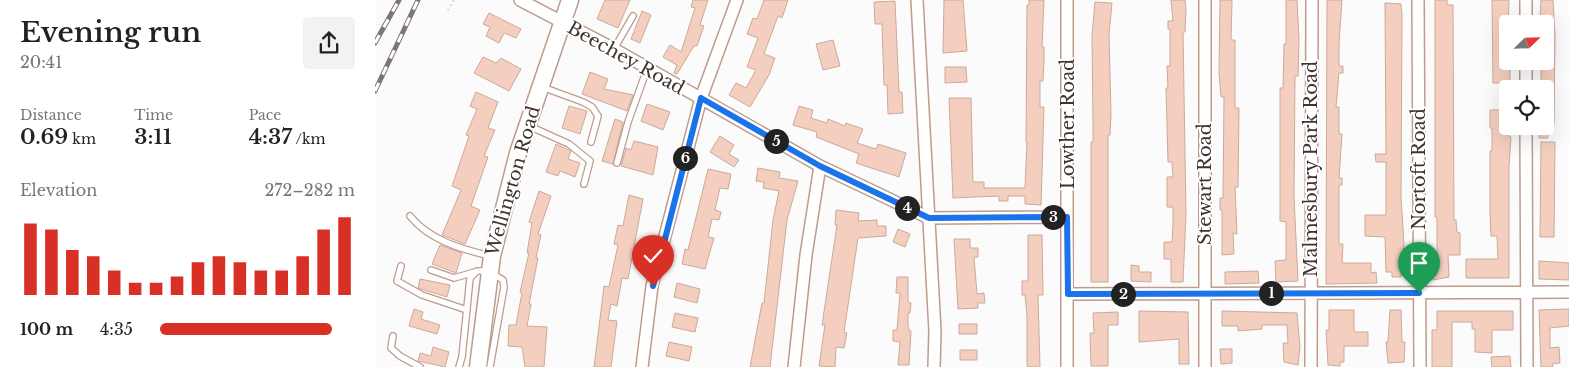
<!DOCTYPE html>
<html lang="en">
<head>
<meta charset="utf-8">
<style>
	:root { --surface:#fff; --page:#f2f2f2; --text:#222; --muted:#767676; --accent:#d93025 }
	body { margin:0; font-family:"Libre Baskerville",serif; background:var(--page); color:var(--text); height:100vh; display:flex; flex-direction:column; font-size:19px; white-space:nowrap }
	* { box-sizing:border-box; margin:0 }
	p { font-size:16px; color:var(--muted) }
	.icon { flex:none; width:28px; height:28px; fill:none; stroke:currentColor; stroke-width:2; stroke-linecap:round; stroke-linejoin:round }
	.map { position:relative; flex:1; overflow:hidden }
	.details { display:flex; flex-direction:column; background:var(--surface); width:375px }
	.details>* { flex:none }
	.needle { width:32px; rotate:67deg }
	.fabs { position:absolute; left:1124px; top:15px; display:grid; gap:10px }
	.fabs a { display:grid; place-items:center; width:55px; height:55px; border-radius:5px; background:var(--surface); box-shadow:0 5px 20px #0002; font-size:25px }
	.pin { position:absolute; display:grid; place-items:center; width:42px; height:42px; color:#fff; margin:-51px -21px; border-radius:50% 50% 50% 0; rotate:-45deg; box-shadow:0 0 5px #0007 }
	.pin .icon { rotate:45deg }
	.km { position:absolute; width:25px; height:25px; margin:-12px; border-radius:50%; background:#222; color:#fff; font-size:14px; line-height:25px; text-align:center }
	.round { display:grid; place-items:center; flex:none; width:52px; height:52px; border-radius:5px; background:var(--page) }
	.head { display:flex; align-items:center; justify-content:space-between; height:85px; padding:0 20px }
	h1 { font-size:28px; font-weight:600; line-height:38px }
	.metrics { display:grid; grid-template-columns:repeat(3,1fr); gap:8px; height:85px; padding:5px 20px }
	.metrics div { display:grid; align-content:center }
	.metrics b { font-size:21px; font-weight:600 }
	.metrics small { font-size:14px; font-weight:400 }
	.metrics p { font-size:14px }
	.chart { height:140px; padding:10px 20px }
	.chart p { display:flex; justify-content:space-between }
	.chart svg { width:100%; height:90px; margin-top:5px; stroke:var(--accent); stroke-width:6 }
	ul { padding:0 20px; list-style:none; font-size:16px }
	li { display:grid; grid-template-columns:80px 60px 1fr; align-items:center; height:38px }
	li i { height:12px; border-radius:6px; background:var(--accent) }
	main { display:flex; flex:1; min-height:0 }
	.map>svg:first-child { display:block }
</style>
</head>
<body>
<main>
<section class="details">
<div class="head"><div><h1>Evening run</h1><p>20:41</p></div><a class="round"><svg class="icon" aria-label="share" viewBox="0 0 24 24"><path d="M12 15V3M7 8l5-5 5 5M5 13v7h14v-7"/></svg></a></div>
<div class="metrics">
<div><p>Distance</p><b>0.69<small> km</small></b></div>
<div><p>Time</p><b>3:11</b></div>
<div><p>Pace</p><b>4:37<small> /km</small></b></div>
</div>
<div class="chart"><p><span>Elevation</span>272–282 m</p>
<svg viewBox="0 0 160 44" preserveAspectRatio="none"><path d="M5 44V9M15 44V12M25 44V22M35 44V25M45 44V32M55 44V38M65 44V38M75 44V35M85 44V28M95 44V25M105 44V28M115 44V32M125 44V32M135 44V25M145 44V12M155 44V6"/></svg>
</div>
<ul>
<li><b>100 m</b>4:35<i style="width:88%"></i></li>
</ul>
</section>
<div class="map">
<svg width="1194" height="367" viewBox="0 0 1194 367">
	<rect width="100%" height="100%" fill="#fbfbfb"/>
	<path fill="#f4cfbf" stroke="#cca99a" d="M230,0H255L243,28L222,19Z
		M318,0H333L325,25L329,26L322,46H319L302,74L299,73L302,65L288,57L295,45L306,52L320,8L316,7Z
		M389,0H413L407,18L403,16L389,54L400,58L394,75L375,107L354,95L361,83L371,88L381,70L372,67L383,38L372,34L378,18L382,19Z
		M569,0H588L592,51L568,53Z
		M654,0H669L667,47H669V61L668,81H665V107H669L666,205L650,204V196H633V201H624V196L578,198L574,98H596L598,182H609V188H650L652,142H651L652,5H654Z
		M796,0H810L811,9L810,32H808L811,215L808,282H796V259H789V242H797L798,225V207H792V177H798L797,162H793L791,88H793L792,66H795V29H793V21H798Z
		M845,0H857L856,40H860V108H864L863,187H860L862,234L858,233L859,254L847,255V210H845V198H848L849,97H846L844,74Z
		M911,0H922L924,40L923,76H920L919,197L923,281L901,282L900,261L911,260V222L905,221V88H908L909,44H911Z
		M952,0H967L964,43V66H968V73H964L961,107H964V134H967L964,178H967V185H964V244H968L967,263H996V273L1001,272L1002,283L951,284Z
		M1060,0H1072V5H1078L1079,220H1081L1082,232L1085,233V255H1073L1074,277L1058,280L1057,265H1062V217H1060Z
		M1117,0H1134L1132,67H1135V83H1118Z
		M1166,0H1178L1180,36L1179,125H1170V89H1166V62H1170V17H1165Z
		M520,1L524,92H527L528,113L513,114L512,85H509L507,24H500L499,2Z
		M720,2L737,3L734,34L736,115L735,135H733V282H716V142H718V122L717,36Z
		M1010,3L1026,4L1027,15L1026,197L1029,244L1026,277H1017V272H1011L1010,237L990,236V215H1011V162H1001L1000,154H1011Z
		M267,11L276,15L265,43L256,39Z
		M114,13L146,29L141,38L129,33L124,43L111,36L115,27L108,24Z
		M458,40L465,66L448,70L441,44Z
		M108,57L121,63L126,58L146,69L134,91L99,73Z
		M570,67H591L592,82L570,83Z
		M215,72L233,79L229,89L258,95L252,111L207,94Z
		M101,92L123,102L113,128L120,130L109,156L113,157L96,206L105,210L90,244L67,235L86,190L77,186L94,136L91,135L102,109L95,106Z
		M272,104L295,112L288,130L266,121Z
		M194,106L212,111L205,134L187,128Z
		M424,106L438,110L436,118L452,123L453,119L470,126L471,123L488,129L482,143L501,149L503,144L531,153L524,177L481,163L484,154L441,137L442,132L418,125Z
		M1115,110H1132V126L1134,137H1136L1134,166V278H1091V259H1123L1122,236H1116L1115,213V151H1117V128H1115Z
		M240,119L248,122L238,164L227,161Z
		M1164,128L1173,129V138H1164Z
		M345,136L359,145L354,154L364,160L359,167L335,152Z
		M259,141L283,147L278,175L246,166L251,148L256,150Z
		M1166,142H1180L1179,237H1165Z
		M181,144L196,151L193,159L205,163L200,177L185,171L183,176L171,172Z
		M383,168L405,172L404,178L423,181L412,220L395,367H375L387,303H389L398,220L404,191L388,188L389,182L381,181Z
		M333,169L356,174L353,189L345,188L340,210L346,212L344,220L337,219L333,237L339,238L330,269L307,264L310,249L313,250Z
		M164,191L176,196L163,234L166,235L161,258H163L154,304H156L152,326L172,327L169,367H150L147,347L133,346L134,325H141L147,293L145,292L154,253H152L157,223L154,222Z
		M254,195L268,199L253,279L247,278L242,306L236,304L233,320L242,321L236,367H219L229,286L234,287L243,245L239,244L243,225L248,226Z
		M461,210L484,213L483,221L502,220V226H511V236L483,238L469,332L472,333L469,348L461,347L460,367L444,366L450,325H447L462,225H460Z
		M523,229L535,234L530,247L518,242Z
		M653,235H667L668,295H663L665,367H652V316L650,295H647V281H653Z
		M579,239H595V248H603V257H599L602,294L609,293L610,303H603V308L583,309Z
		M65,245L87,253L81,273L57,264Z
		M1164,261L1194,263V280L1164,279Z
		M756,265L764,266V272H776V282L756,281Z
		M883,271L884,283L850,284V272Z
		M522,277H533V302L536,303L535,313H533V325L534,330L536,331L534,365H523L525,342L518,341V330H522L525,293H521Z
		M45,279L75,285L72,297L43,288Z
		M302,283L325,289L322,303L299,297Z
		M39,309L48,312L46,319L65,325L62,334L34,326Z
		M1194,309V326L1175,328V348L1184,347L1185,363L1177,364L1178,367H1166L1164,310Z
		M954,310H979V332H993V346H969V362H965V366L953,365L951,330H954Z
		M1015,310H1026L1027,342H1030L1029,362L1013,363L1011,342H1013Z
		M764,311L813,312L814,364H804V339L764,342Z
		M847,311L922,313L925,347L923,365L909,362L908,343H913L912,325H887V329L863,331V326H847Z
		M1062,311H1138V330H1117V353L1100,352V329H1097V322H1077V367H1057V330H1062Z
		M743,312V325H733V366H716L715,333H719L718,313Z
		M300,313L323,318L320,332L297,327Z
		M584,324H602V334H584Z
		M294,342L317,347L314,361L291,356Z
		M58,347L74,352L70,367L43,361L45,353L56,356Z
		M845,349H857V363L846,364Z
		M585,350H602V360H585Z
		M1135,356L1136,367H1117L1116,357Z"/>
	<g fill="none" stroke-linecap="round" stroke-linejoin="round">
		<defs>
			<path id="lane" d="M239,49L258,16
				M167,87L208,102L217,107L223,116L216,142
				M154,126L194,144L215,161L209,184
				M242,163L253,122L272,69
				M35,216C54,240 86,249 115,256
				M26,266L22,281L47,295L92,310
				M56,270L79,278L100,272
				M18,336L16,348L25,356L45,367
				M84,367L87,357L95,278L102,271H113L128,280L129,287L115,367"/>
			<path id="street" d="M145,0L239,49L445,166L554,218L692,217
				M542,0L560,331L559,367
				M830,0V367
				M1043,0L1045,367
				M1151,0V24
				M1151,61V89
				M1151,126L1152,367
				M693,294L1194,292
				M267,367L277,286L326,98L362,0
				M419,367L431,255L445,166
				M692,367V0
				M936,367L937,0"/>
			<path id="secondary" d="M103,367L117,256L143,153L195,0"/>
		</defs>
		<use href="#lane" stroke="#be9b8c" stroke-width="8"/>
		<use href="#street" stroke="#be9b8c" stroke-width="14"/>
		<use href="#secondary" stroke="#be9b8c" stroke-width="19"/>
		<path stroke="#c3bebd" stroke-width="2" stroke-dasharray="1 4" stroke-linecap="butt" d="M73,10L79,0"/>
		<use href="#lane" stroke="#fff" stroke-width="5.5"/>
		<use href="#street" stroke="#fff" stroke-width="11"/>
		<use href="#secondary" stroke="#fff" stroke-width="16"/>
		<defs>
			<path id="rail" d="M0,43L24,0
				M0,91L43,0"/>
		</defs>
		<use href="#rail" stroke="#7f7571" stroke-width="5"/>
		<use href="#rail" stroke="#fff" stroke-width="3" stroke-dasharray="9" stroke-linecap="butt"/>
	</g>
	<g fill="none" stroke-linecap="round" stroke-linejoin="round">
		<defs>
			<path id="route" d="M278,286L326,98L445,166L554,218L692,217L693,294L1044,293"/>
		</defs>
		<use href="#route" stroke="#fff" stroke-width="10"/>
		<use href="#route" stroke="#1a73e8" stroke-width="6"/>
	</g>
	<g text-anchor="middle" stroke-width="4" stroke-linejoin="round" paint-order="stroke">
		<g font-size="18" fill="#41332d" stroke="#fff">
			<text transform="translate(251 58) rotate(29)" y="6">Beechey Road</text>
			<text transform="translate(693 124) rotate(-90)" y="6">Lowther Road</text>
			<text transform="translate(936 169) rotate(-90)" y="6">Malmesbury Park Road</text>
			<text transform="translate(1044 169) rotate(-90)" y="6">Nortoft Road</text>
			<text transform="translate(138 181) rotate(-74)" y="6">Wellington Road</text>
			<text transform="translate(830 184) rotate(-90)" y="6">Stewart Road</text>
		</g>
	</g>
</svg>
<div class="fabs">
<a><svg class="needle" viewBox="-14 -14 28 28"><path d="M0-13l5 13h-10z" fill="#e53935"/><path d="M0 13l5-13h-10z" fill="#767676"/></svg></a>
<a><svg class="icon" aria-label="locate" viewBox="0 0 24 24"><circle cx="12" cy="12" r="6"/><path d="M12 2v4M12 18v4M2 12h4M18 12h4"/></svg></a>
</div>
<div class="pin" style="left:1044px;top:293px;background:#1e9e55"><svg class="icon" aria-label="arrive" viewBox="0 0 24 24"><path d="M6 21V4h12l-3 4 3 4H6"/></svg></div>
<div class="pin" style="left:278px;top:286px;background:#d93025"><svg class="icon" aria-label="check" viewBox="0 0 24 24"><path d="M5 12l5 5 9-10"/></svg></div>
<b class="km" style="left:896px;top:293px">1</b>
<b class="km" style="left:748px;top:294px">2</b>
<b class="km" style="left:678px;top:217px">3</b>
<b class="km" style="left:532px;top:208px">4</b>
<b class="km" style="left:401px;top:141px">5</b>
<b class="km" style="left:310px;top:158px">6</b>
</div>
</main>
</body>
</html>
